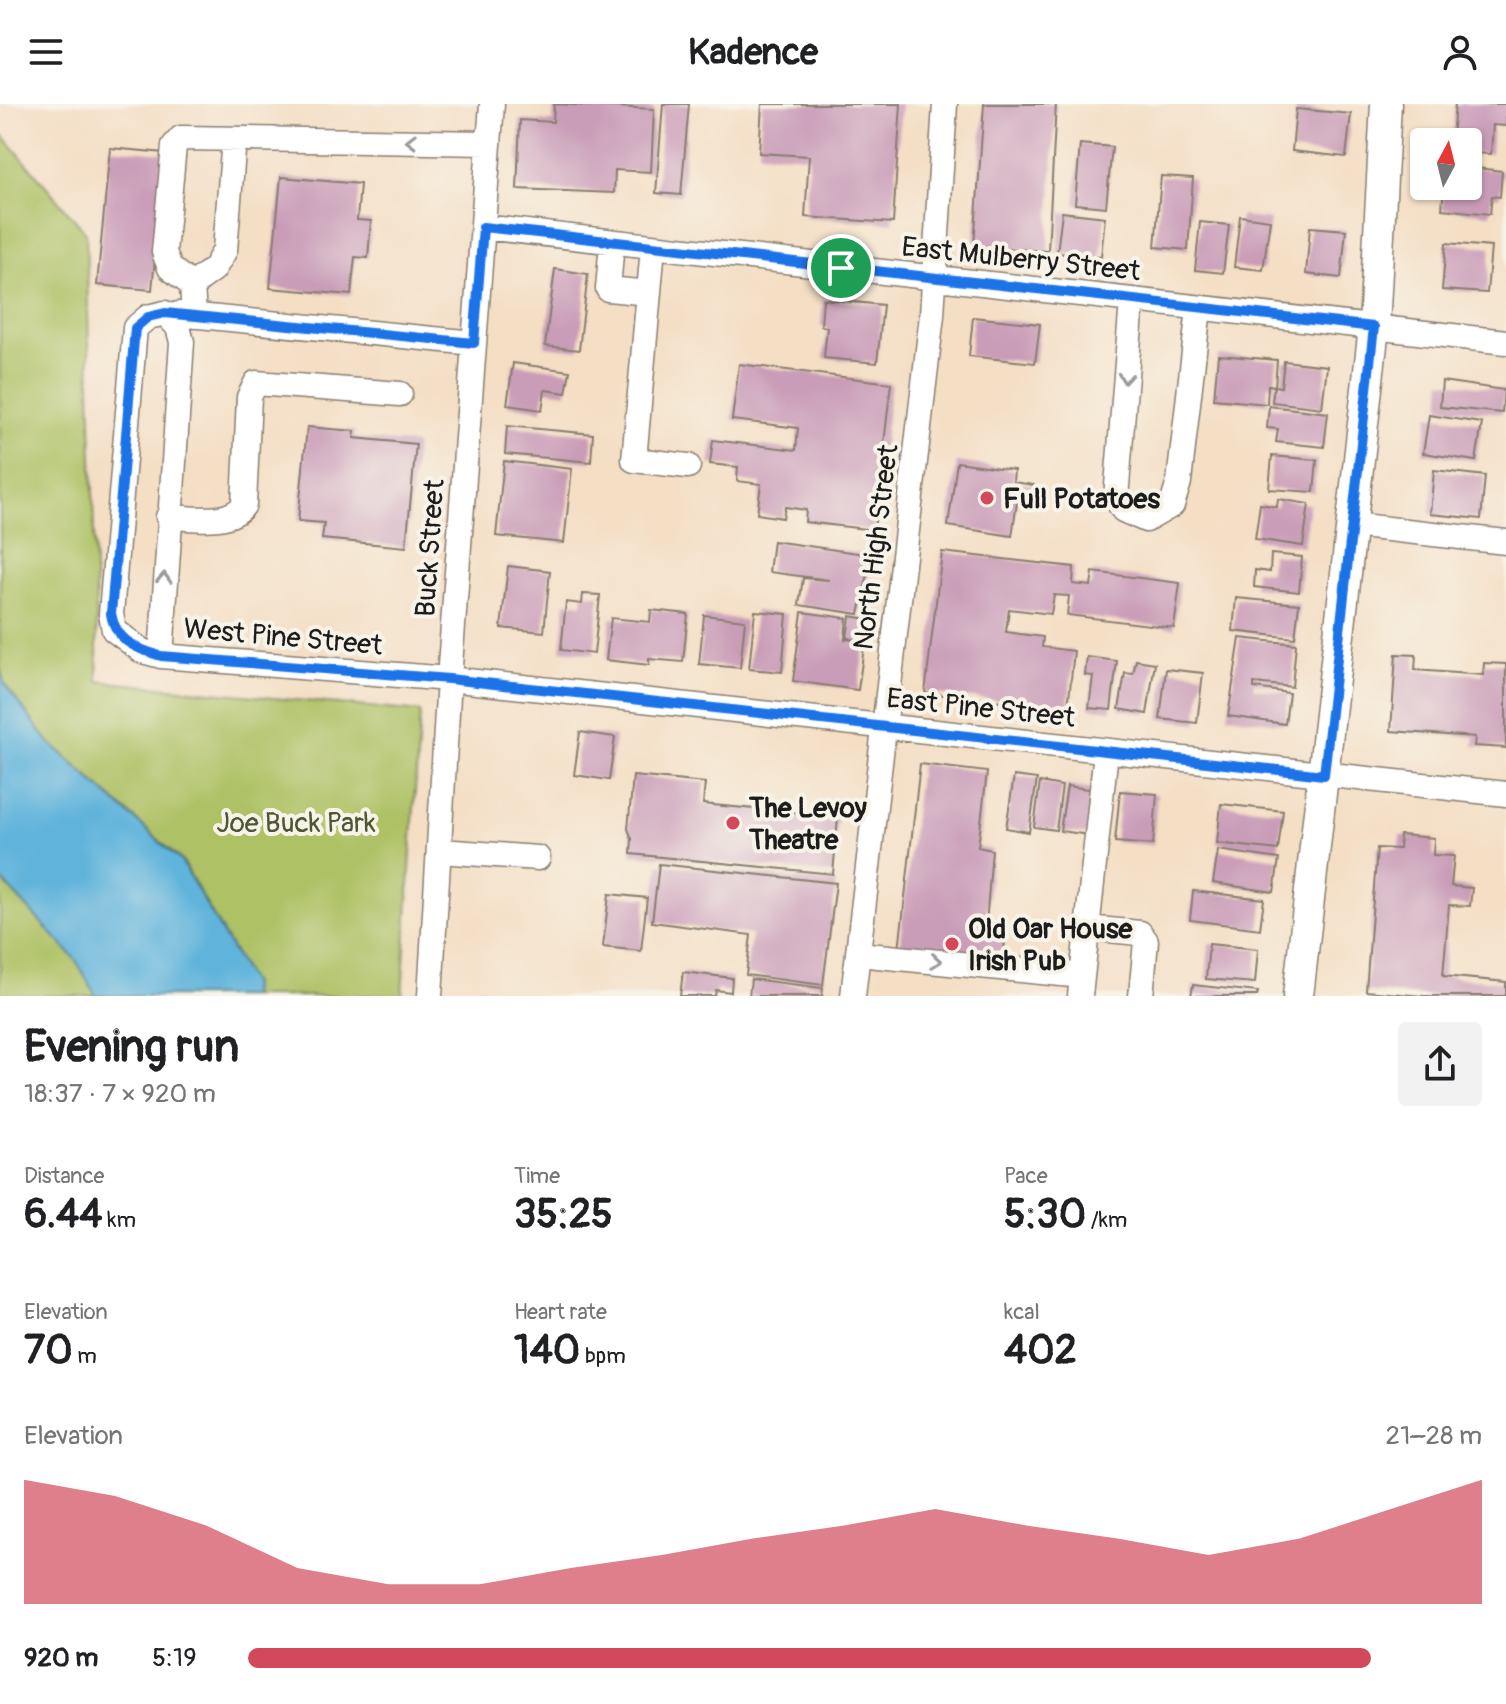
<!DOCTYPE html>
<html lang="en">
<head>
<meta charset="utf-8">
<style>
	:root { --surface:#fff; --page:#f2f2f2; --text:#202124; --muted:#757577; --accent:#d1495b }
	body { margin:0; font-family:Pangolin,sans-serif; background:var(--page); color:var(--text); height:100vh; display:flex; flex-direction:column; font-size:30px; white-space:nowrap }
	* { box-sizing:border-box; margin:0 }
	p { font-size:26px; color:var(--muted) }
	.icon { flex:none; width:44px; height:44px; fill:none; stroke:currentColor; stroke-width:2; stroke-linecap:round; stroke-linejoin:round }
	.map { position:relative; height:892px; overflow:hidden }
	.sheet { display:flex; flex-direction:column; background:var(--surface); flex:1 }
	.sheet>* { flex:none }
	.needle { width:52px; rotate:7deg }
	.fabs { position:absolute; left:1410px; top:24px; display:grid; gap:16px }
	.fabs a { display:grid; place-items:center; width:72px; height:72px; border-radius:8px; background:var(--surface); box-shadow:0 2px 6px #0004; font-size:40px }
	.pin { position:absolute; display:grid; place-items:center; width:68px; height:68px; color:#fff; margin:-34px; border:4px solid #fff; border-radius:50%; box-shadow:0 2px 8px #0007 }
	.round { display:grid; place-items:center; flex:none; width:84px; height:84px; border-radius:8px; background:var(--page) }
	.head { display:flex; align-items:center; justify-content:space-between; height:136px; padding:0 24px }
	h1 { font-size:44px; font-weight:800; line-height:60px }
	.metrics { display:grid; grid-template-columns:repeat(3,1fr); gap:12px; height:136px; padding:8px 24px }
	.metrics div { display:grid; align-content:center }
	.metrics b { font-size:40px; font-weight:800 }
	.metrics small { font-size:22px; font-weight:400 }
	.metrics p { font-size:22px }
	.chart { height:224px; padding:16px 24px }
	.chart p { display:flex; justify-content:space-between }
	.chart svg { width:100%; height:144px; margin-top:8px; fill:var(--accent); opacity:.7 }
	ul { padding:0 24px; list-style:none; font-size:26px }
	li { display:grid; grid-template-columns:128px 96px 1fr; align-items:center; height:60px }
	li i { height:20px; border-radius:10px; background:var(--accent) }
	header { display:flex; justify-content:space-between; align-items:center; height:104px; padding:0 24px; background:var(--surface); font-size:36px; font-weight:800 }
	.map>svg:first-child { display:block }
</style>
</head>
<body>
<header><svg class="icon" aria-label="menu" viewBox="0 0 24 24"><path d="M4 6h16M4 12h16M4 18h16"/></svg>Kadence<svg class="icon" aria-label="person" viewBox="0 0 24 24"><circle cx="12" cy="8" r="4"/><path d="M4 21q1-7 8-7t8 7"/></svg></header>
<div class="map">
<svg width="1506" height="892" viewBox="0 0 1506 892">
	<rect width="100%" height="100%" fill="#f7f3e8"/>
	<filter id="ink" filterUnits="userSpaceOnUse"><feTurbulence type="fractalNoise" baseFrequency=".0125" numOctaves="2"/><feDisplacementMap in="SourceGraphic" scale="16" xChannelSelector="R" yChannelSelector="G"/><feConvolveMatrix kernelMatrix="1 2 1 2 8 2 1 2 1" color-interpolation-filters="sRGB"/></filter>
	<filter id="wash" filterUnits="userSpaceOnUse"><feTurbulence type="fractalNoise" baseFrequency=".006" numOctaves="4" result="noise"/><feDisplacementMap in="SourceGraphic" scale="32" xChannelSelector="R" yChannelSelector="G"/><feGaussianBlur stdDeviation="1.8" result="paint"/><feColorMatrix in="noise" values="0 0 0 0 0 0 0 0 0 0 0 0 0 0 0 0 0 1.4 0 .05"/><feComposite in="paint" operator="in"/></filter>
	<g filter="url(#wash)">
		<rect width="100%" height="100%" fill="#f4dec4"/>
		<path fill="#aec165" stroke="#656e40" stroke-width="2" d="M0,28L86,129L98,577L420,608L402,892H251L252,880L182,757L48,637L5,581L0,564Z
			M0,774L76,856L96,892H0Z"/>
		<path fill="#60b4dc" stroke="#3e687c" stroke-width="2" d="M0,564L5,581L48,637L181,757L252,880L251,892H96L76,856L0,774Z"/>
		<g id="blocks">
			<path fill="#c99cb8" d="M554,0L654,5L651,68L615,66L614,89L517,85L520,16L553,18Z
				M663,0H689L681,91L656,89Z
				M762,0H901L893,119L805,113L809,52L759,49Z
				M984,0H1056L1048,147L974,142Z
				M1455,0H1506V22L1493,21L1491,50L1471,49V36L1452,34Z
				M1296,5L1351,10L1346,53L1292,47Z
				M1080,40L1112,43L1106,103L1075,100Z
				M110,44L165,49L152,186L97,181Z
				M1468,63L1502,67L1500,93L1492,92L1490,110L1442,105L1444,82H1468Z
				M1161,72L1193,74L1188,146L1155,143Z
				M281,73L360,80L357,116L371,117L368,154L355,153L351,191L270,184Z
				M1062,108L1105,113L1101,153L1057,149Z
				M1240,112L1270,116L1263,166L1234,163Z
				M1200,118L1229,121L1223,169L1195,166Z
				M1310,123L1346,126L1341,174L1306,170Z
				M1446,139L1491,143L1487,189L1442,186Z
				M555,165L588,170L579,246L545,242Z
				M823,195L883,201L877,259L824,254L827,223L821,222Z
				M973,213L1040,220L1035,259L969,252Z
				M1218,251L1277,256L1275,282L1268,281L1267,300L1214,295Z
				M1284,257L1327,262L1322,304L1272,298L1274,282L1281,283Z
				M513,259L570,267L566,289L545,286L542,306L507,301Z
				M739,260L891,279L874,426L805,418L806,406L785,403L783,414L757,410L761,380L737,377L738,363L710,360L713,336L796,346L798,324L732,316Z
				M1442,277L1504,286L1502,309L1440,303Z
				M1269,302L1328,309L1324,343L1276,338L1278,325L1267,324Z
				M1429,311L1482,319L1476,357L1423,349Z
				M507,322L593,330L591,358L505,350Z
				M307,323L355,327L354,334L416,340L406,443L322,435L324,419L298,417Z
				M1272,352L1317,356L1314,388L1269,385Z
				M504,357L572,365L564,439L496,432Z
				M957,358L1014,366L1013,378L1034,381L1032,400L1017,398L1012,432L948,422Z
				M1434,366L1485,372L1481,415L1430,410Z
				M1278,395L1309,400L1303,442L1255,435L1260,400L1277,403Z
				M773,437L872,451L859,510L799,501L803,474L829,476L769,468Z
				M942,448L1074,463L1073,480L1091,482L1093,468L1180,479L1174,524L1067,511L1069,492L1054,491L1051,510L1009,505L1006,528L1043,533L1042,543L1074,547L1068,604L925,589Z
				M1271,450L1302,453L1299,488L1254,483L1255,466L1270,468Z
				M508,462L550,467L544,528L501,524Z
				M583,490L600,491L594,550L561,546L566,498L582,500Z
				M1236,494L1299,500L1295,534L1233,527Z
				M651,506L688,510L683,558L649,555V561L606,556L611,514L650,518Z
				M755,507L787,510L782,568L749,565Z
				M802,508L847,514L845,535L855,536L847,534L850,512L868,515L858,586L793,577Z
				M704,511L745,516L740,564L699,560Z
				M1240,534L1296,540L1292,583L1254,579V584L1289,589L1285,620L1228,612Z
				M1396,550L1416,551L1415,566L1483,571L1484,559L1506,560V644L1474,642L1475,633L1391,627Z
				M1087,553L1117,557L1111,606L1089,604L1093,572L1085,571Z
				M1136,556L1155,559L1147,610L1119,605L1125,569L1133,570Z
				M1166,565L1203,569L1197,619L1160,615Z
				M580,628L615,633L609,676L574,671Z
				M920,660L987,668L978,743L992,746L985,833L1005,835L1003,858L899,846Z
				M633,672L705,679L703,700L838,713L833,770L631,750L632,735L628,725Z
				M1014,672L1037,675L1029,728L1006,724Z
				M1040,678L1062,682L1056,726L1034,723Z
				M1067,682L1103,687L1097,732L1060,727Z
				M1120,687L1157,690L1153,741L1115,738Z
				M1221,700L1283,707L1278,746L1217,739Z
				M1400,731L1434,734L1433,751L1454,752L1451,782L1472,784L1470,802L1449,801L1443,872L1506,878V892H1423L1366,887L1377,744L1399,745Z
				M1218,746L1279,755L1274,788L1213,779Z
				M659,760L836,779L823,881L746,871L751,831L652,818Z
				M1193,787L1264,795L1260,825L1190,816Z
				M609,790L647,794L641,847L603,843Z
				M1209,840L1258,845L1255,879L1206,875Z
				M683,868L732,874L731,888L716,886L715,892H680Z
				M751,875L823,884L822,892H749Z
				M1193,881L1258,888L1257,892H1191Z"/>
		</g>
	</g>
	<g filter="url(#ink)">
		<use href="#blocks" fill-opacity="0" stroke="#887d70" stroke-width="2"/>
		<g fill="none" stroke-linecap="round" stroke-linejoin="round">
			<defs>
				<path id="minor" d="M483,123L1506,238
					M612,138L608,185L649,189
					M653,143L634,356L688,362
					M192,181L214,165L225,146L234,35
					M1132,197L1116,394L1123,406L1146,416L1172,401L1179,378L1199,204
					M178,210L474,239
					M194,212L192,181L170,164L164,148L174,42L181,34L489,39
					M168,413C191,413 228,422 244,401L249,293L256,279L400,290
					M1352,421L1506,438
					M161,552L182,238L178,223L165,209L148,213L135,224L111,510L114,526L142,547L161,552L449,575L1506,690
					M440,747L538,754
					M1087,824L1140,829L1146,837L1141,892
					M858,850L1082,872
					M430,892L449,575L492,0
					M853,892L932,211L945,0
					M1080,892L1106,647"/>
				<path id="major" d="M1298,892L1374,223L1386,0"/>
			</defs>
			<use href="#minor" stroke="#887d70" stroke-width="27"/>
			<use href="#major" stroke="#887d70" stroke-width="33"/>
			<use href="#minor" stroke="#fff" stroke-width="24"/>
			<use href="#major" stroke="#fff" stroke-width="30"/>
		</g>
		<defs><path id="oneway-chevron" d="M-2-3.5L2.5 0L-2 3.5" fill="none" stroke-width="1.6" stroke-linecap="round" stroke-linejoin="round" transform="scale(2)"/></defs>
		<g stroke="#999">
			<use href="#oneway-chevron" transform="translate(411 37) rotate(-179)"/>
			<use href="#oneway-chevron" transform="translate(1125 274) rotate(95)"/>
			<use href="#oneway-chevron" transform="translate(164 474) rotate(-87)"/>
			<use href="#oneway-chevron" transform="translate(936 857) rotate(6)"/>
		</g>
	</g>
	<g fill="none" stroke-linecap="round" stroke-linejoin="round" filter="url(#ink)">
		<defs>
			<path id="route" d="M483,123L1374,223L1324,671L449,575L161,552C136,545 116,537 111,510L135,224L148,213L165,209L474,239Z"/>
		</defs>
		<use href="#route" stroke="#fff" stroke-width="16"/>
		<use href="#route" stroke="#1a73e8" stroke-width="10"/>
	</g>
	<g fill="#d1495b" stroke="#f7f3e8" stroke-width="3">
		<circle cx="987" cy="394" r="8"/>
		<circle cx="733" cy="719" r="8"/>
		<circle cx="952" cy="840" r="8"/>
	</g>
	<g text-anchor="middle" stroke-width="8" stroke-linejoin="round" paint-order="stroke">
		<g font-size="28" fill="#1c1c1c" stroke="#f7f3e8">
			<text transform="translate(1021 154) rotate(6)" y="10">East Mulberry Street</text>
			<text transform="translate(875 443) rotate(-83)" y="10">North High Street</text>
			<text transform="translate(429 444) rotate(-86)" y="10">Buck Street</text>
			<text transform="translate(283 532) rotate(5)" y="10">West Pine Street</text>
			<text transform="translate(981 603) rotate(6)" y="10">East Pine Street</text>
		</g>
		<g font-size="28" font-weight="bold" fill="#1c1c1c" stroke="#f7f3e8" text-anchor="start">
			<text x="1003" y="404">Full Potatoes</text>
			<text x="749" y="713">The Levoy<tspan x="749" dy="32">Theatre</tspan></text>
			<text x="968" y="834">Old Oar House<tspan x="968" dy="32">Irish Pub</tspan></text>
		</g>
		<g font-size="28" fill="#4f5636" stroke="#f7f3e8">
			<text x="296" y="728">Joe Buck Park</text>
		</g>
	</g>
</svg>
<div class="fabs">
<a><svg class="needle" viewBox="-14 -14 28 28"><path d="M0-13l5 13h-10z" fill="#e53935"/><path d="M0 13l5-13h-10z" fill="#757577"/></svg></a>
</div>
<div class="pin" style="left:841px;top:164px;background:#1e9e55"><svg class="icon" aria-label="arrive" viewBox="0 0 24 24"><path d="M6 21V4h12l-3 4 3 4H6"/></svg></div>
</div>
<section class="sheet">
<div class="head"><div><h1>Evening run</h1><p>18:37 · 7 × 920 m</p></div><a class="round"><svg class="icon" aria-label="share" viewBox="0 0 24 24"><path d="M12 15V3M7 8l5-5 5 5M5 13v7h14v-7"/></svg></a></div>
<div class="metrics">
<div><p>Distance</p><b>6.44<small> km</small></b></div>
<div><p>Time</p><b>35:25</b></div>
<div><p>Pace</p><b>5:30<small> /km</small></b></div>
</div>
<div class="metrics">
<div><p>Elevation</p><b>70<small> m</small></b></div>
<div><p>Heart rate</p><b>140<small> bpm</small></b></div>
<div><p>kcal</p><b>402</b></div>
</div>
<div class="chart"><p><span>Elevation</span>21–28 m</p>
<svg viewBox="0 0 160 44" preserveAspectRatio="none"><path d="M0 44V6L10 11L20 20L30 33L40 38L50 38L60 33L70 29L80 24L90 20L100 15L110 20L120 24L130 29L140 24L150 15L160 6V44z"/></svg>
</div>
<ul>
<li><b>920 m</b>5:19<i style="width:91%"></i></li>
</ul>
</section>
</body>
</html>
